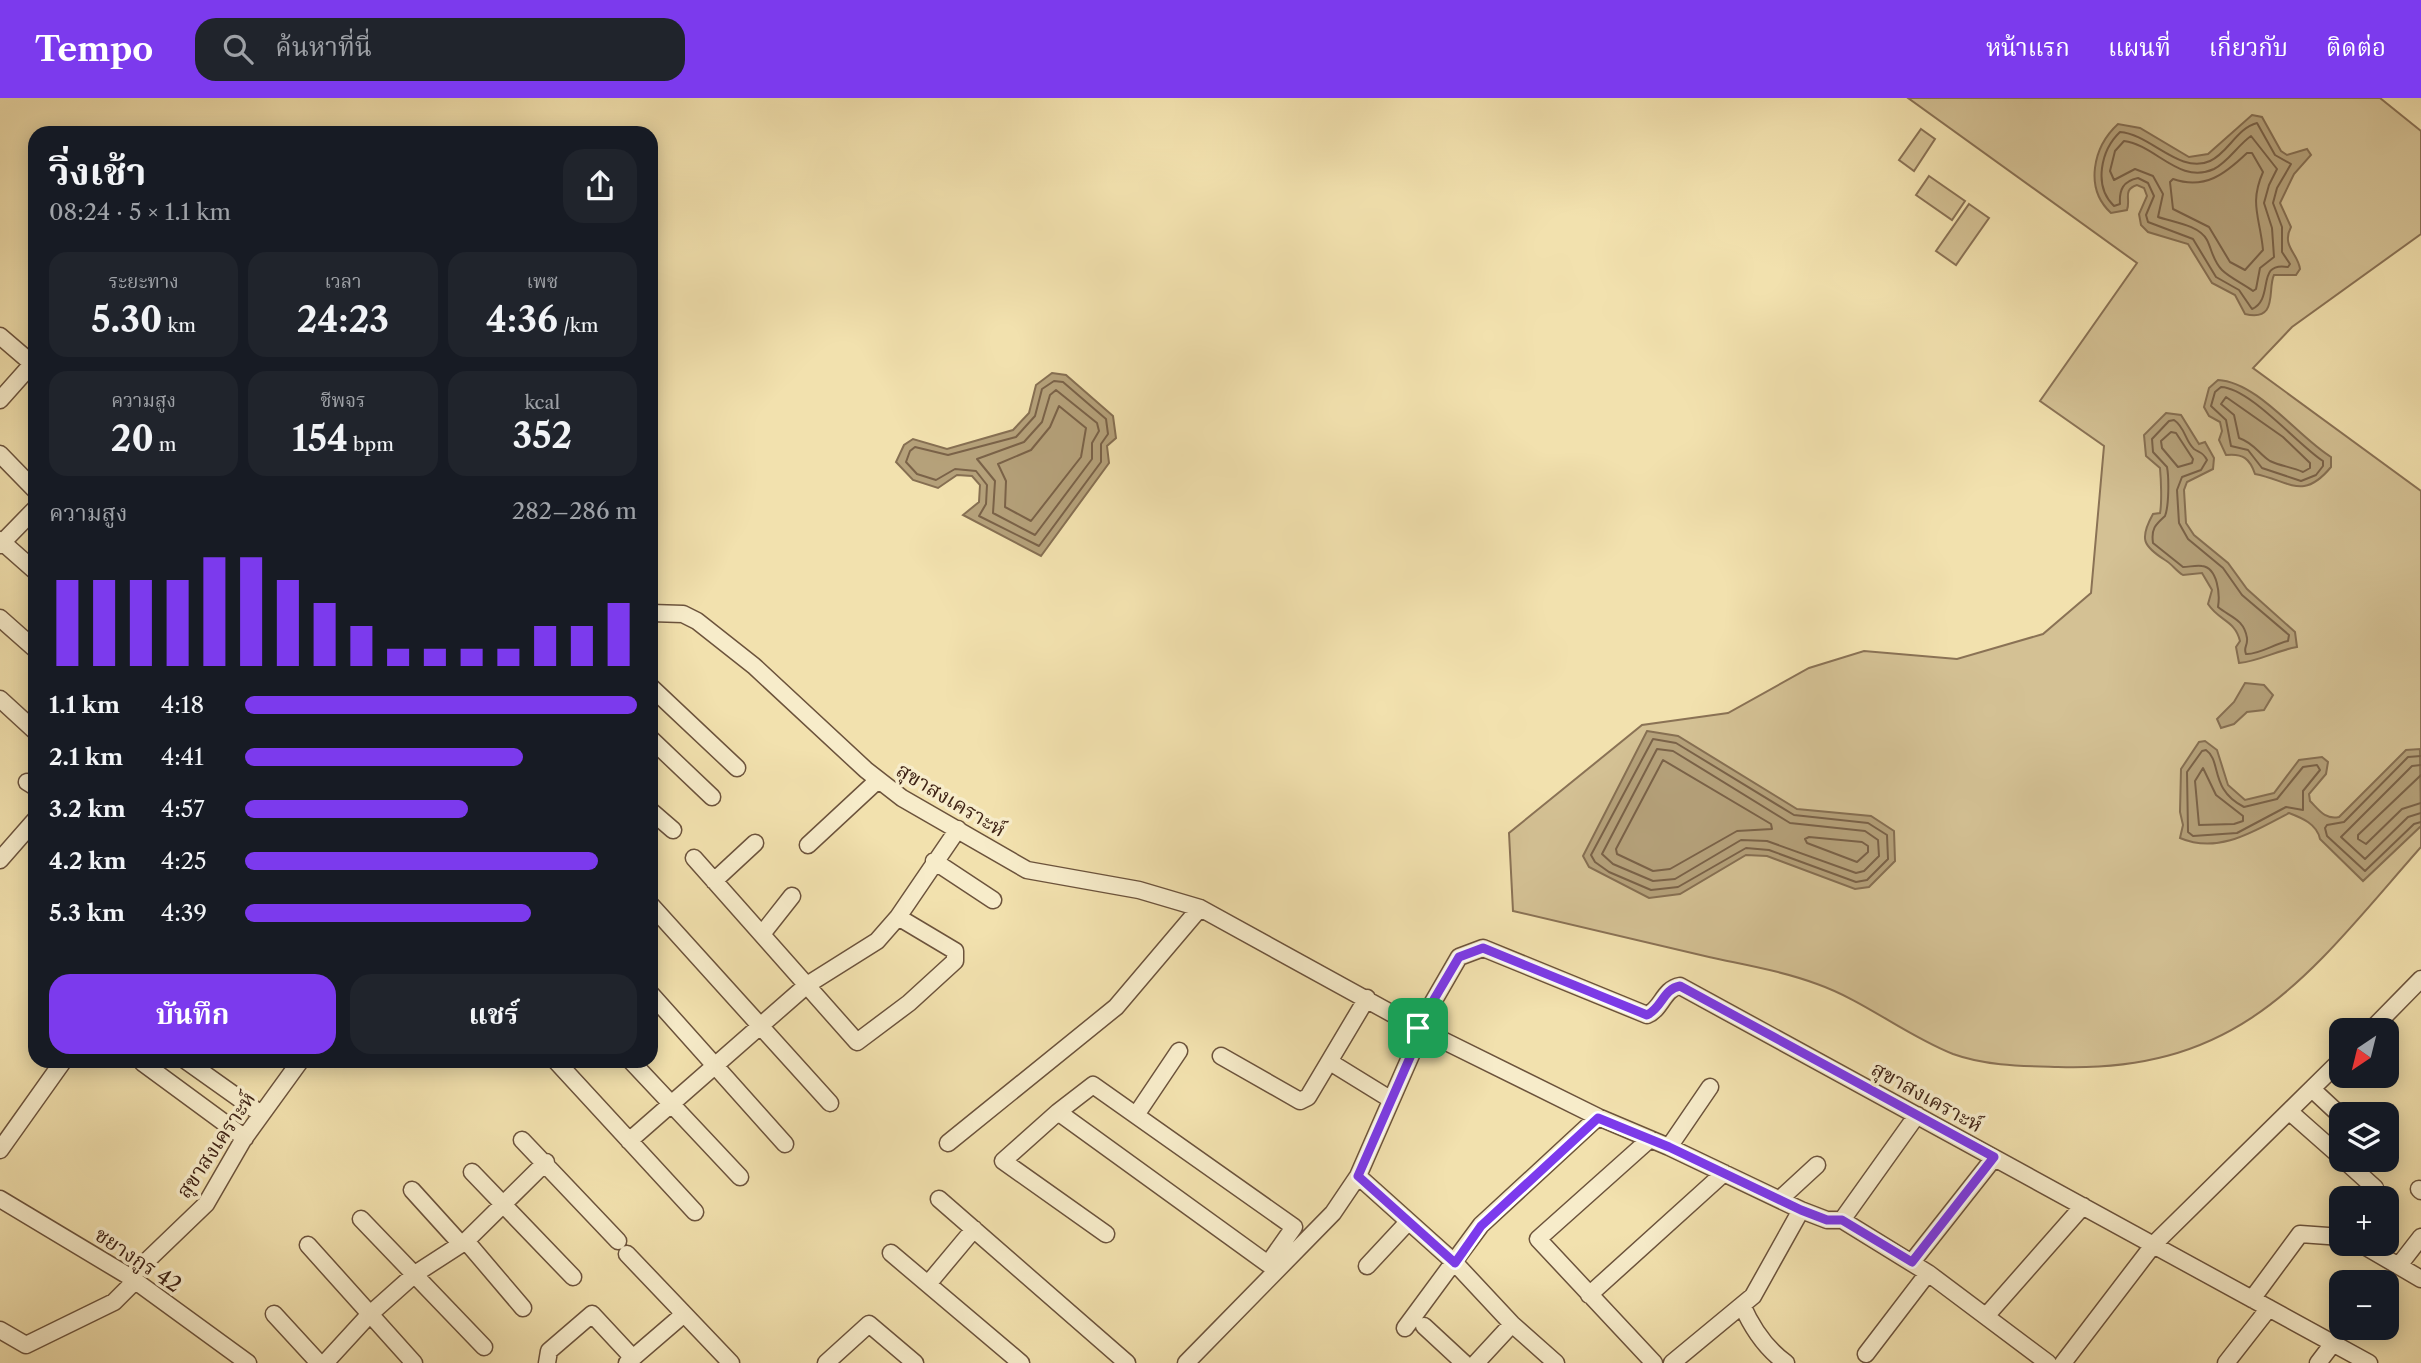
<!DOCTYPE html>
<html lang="th">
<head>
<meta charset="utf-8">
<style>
	:root { --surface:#171b24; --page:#20242c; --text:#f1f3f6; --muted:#9ea1a6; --accent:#7c3aed }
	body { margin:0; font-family:"Libre Caslon Text","Noto Serif Thai",serif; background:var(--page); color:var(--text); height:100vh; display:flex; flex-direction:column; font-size:26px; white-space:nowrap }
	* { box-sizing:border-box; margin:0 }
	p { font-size:23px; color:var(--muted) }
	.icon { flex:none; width:38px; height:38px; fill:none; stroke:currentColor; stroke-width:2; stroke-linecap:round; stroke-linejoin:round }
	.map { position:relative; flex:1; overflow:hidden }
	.sheet { position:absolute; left:28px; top:28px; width:630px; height:942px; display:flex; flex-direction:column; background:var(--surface); border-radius:21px; box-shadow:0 4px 18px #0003 }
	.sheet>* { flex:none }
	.needle { width:46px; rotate:215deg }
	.tools { position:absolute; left:2329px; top:920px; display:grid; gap:14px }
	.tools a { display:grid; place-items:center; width:70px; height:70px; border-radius:14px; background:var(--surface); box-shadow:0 4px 18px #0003; font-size:35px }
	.pin { position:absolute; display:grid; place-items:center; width:60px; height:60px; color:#fff; margin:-30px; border-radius:14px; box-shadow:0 4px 10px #0006 }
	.round { display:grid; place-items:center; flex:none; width:74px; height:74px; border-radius:21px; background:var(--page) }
	.overview { display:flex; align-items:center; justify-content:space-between; height:119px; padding:0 21px }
	h1 { font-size:38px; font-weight:700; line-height:52px }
	.metrics { display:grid; grid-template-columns:repeat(3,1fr); gap:10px; height:119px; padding:7px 21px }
	.metrics div { display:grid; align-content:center; border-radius:18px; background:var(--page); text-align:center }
	.metrics b { font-size:35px; font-weight:700 }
	.metrics small { font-size:19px; font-weight:400 }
	.metrics p { font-size:19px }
	.chart { height:196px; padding:14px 21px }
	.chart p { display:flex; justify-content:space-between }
	.chart svg { width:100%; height:126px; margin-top:7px; stroke:var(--accent); stroke-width:6 }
	.cta { display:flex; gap:14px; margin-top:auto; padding:14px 21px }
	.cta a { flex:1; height:80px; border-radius:21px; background:var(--accent); color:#fff; font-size:28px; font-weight:700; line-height:80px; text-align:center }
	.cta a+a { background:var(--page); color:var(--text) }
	ul { padding:0 21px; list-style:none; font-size:23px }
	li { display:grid; grid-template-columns:112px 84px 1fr; align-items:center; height:52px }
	li i { height:18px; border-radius:9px; background:var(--accent) }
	header { display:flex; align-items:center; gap:42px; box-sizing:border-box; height:98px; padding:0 35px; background:var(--accent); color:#fff }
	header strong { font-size:33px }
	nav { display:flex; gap:38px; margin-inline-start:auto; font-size:24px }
	.search { width:490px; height:63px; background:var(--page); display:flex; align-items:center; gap:18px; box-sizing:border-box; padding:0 24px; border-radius:21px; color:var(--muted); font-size:26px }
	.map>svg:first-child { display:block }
</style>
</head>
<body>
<header>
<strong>Tempo</strong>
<div class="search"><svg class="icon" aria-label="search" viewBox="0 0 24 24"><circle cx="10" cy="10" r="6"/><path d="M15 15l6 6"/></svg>ค้นหาที่นี่</div>
<nav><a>หน้าแรก</a><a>แผนที่</a><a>เกี่ยวกับ</a><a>ติดต่อ</a></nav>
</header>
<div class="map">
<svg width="2421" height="1265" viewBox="0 0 2421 1265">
	<rect width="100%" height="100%" fill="#f2e1ae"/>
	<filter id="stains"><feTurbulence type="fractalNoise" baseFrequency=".00286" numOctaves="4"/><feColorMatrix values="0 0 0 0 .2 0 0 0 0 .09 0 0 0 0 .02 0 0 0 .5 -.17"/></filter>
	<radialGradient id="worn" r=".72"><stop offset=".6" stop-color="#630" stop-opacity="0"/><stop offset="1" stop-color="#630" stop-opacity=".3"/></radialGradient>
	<path fill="#d4c194" stroke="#8a7255" stroke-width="2" d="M1908,0H2380L2421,33V136L2292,229L2253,270L2421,393V749C2310,875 2244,975 2058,969C2023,968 1986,968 1953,956C1905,937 1865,903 1817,886C1782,873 1745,867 1709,859C1643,843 1578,828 1513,813L1509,735L1642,627L1728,615L1809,570L1864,553L1957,561L2043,536L2091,495L2104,348L2040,303L2137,165Z
		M1921,31L1935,41L1914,73L1899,62Z
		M1929,78L1965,103L1952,122L1916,97Z
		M1969,106L1989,120L1956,167L1936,153Z"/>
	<path fill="#b5a17a" stroke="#866f52" stroke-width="2" d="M2252,17L2262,19L2281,53L2287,57L2307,51L2311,57L2294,76L2280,105L2291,129C2281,148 2298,155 2300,171L2296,177H2274C2267,191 2279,224 2245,216L2235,197L2212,185L2188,146L2148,134L2141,127L2139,116L2147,98L2144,90L2137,87C2122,92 2131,101 2127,112L2111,115C2084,90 2093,49 2118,26L2140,30L2189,59L2208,56Z
		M1052,275L1066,277L1113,318L1116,340L1107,348L1109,365L1041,458L963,417L979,404L980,387L972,378L957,377L938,390L913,382L896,364L904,347L913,341L947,351L1013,332L1029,315L1036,287Z
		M2218,282C2258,284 2298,339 2331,359V369C2303,403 2290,383 2255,376C2250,361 2243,355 2226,357L2219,342L2222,333L2220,324L2209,318L2204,309L2209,290Z
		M2166,315L2181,317L2199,346L2205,344L2214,360L2213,371L2187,384L2184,392L2186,425L2194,437L2228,465L2247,491L2295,534L2297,549C2275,553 2260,563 2239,565L2236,549L2240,543C2235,522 2219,523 2208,506L2212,492L2202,475L2183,477C2176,473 2172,466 2165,462C2143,448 2139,441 2153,416L2160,415C2162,405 2161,381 2160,370L2146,358L2144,337Z
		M2245,585L2264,587L2273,597L2264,612L2247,614L2234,626L2221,630L2217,621L2234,604Z
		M1647,633L1678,638L1797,711L1871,718L1894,733L1895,763L1869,789L1855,791L1767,758L1746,757L1680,796L1649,800L1589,769L1583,758Z
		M2205,643L2217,652L2228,687L2245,702L2274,695L2299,662L2322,659L2328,664L2326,676L2309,696L2310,703C2319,712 2325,722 2339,719L2406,652L2420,651L2421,728L2363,783L2320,741C2317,726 2302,720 2289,715C2256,732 2219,757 2180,740L2183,727L2180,714L2181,671L2199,644Z"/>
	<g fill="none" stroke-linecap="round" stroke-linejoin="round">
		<path stroke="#7a6248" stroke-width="2" d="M2257,25L2275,57L2291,66L2277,90L2273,105L2282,129V154L2290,166L2288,169C2255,163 2275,201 2252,211L2239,192L2216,179L2193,141L2148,124L2146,117L2154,98L2148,85L2138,80C2123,83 2119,92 2120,106L2114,108C2093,88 2101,52 2120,34C2150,36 2180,77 2210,63C2228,55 2237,30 2257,25Z
			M2251,38L2277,71L2269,87L2264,105L2272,130L2274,159L2260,170L2256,191L2253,193C2244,186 2230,180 2222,172C2213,163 2212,152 2207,142C2199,127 2173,124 2158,119L2163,96L2153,78L2135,71L2114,82L2110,73L2115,53L2124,43C2156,47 2179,87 2214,71C2228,64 2238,47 2251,38Z
			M2247,55H2252L2263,74C2249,106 2260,119 2263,152L2245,172L2230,164L2209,129L2173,111L2170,84L2173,81C2205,92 2225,76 2247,55Z
			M1054,283L1063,284L1106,321L1108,336L1101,346V364L1039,448L979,418L986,406L987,387L976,373L955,371L936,382L917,376L906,364L910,353L915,349L948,357L1016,339L1035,318L1042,291Z
			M2221,289C2250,290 2298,347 2323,363V368L2316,377L2301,383L2262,370L2248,352L2231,348L2226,322L2211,308L2215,294Z
			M1056,292L1097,325L1099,333L1092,345V361L1035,437L993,415L995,383L977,361L1024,344L1042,324L1050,297Z
			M2226,299L2283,339L2310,365V370L2303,374C2292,369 2280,368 2270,363C2259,356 2254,345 2239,340L2234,317L2221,306Z
			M1059,308L1086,330L1081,359L1031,423L1005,409L1006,383L998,366L1031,352L1050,329Z
			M2174,322C2185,329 2185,343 2194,351C2200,355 2203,354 2207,362L2201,372L2182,379L2177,392L2179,425L2188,441L2223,470L2242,497L2289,537L2288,543C2274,546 2258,557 2246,556C2243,549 2248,548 2247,540C2244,521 2230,519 2218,509C2220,497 2218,470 2202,468C2196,467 2189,469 2183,469L2153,445C2151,431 2155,427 2165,418C2169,408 2169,380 2167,369L2153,354L2152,341L2169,323Z
			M2171,334L2176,335L2193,361L2192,365L2178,369L2162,350L2161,343Z
			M1653,641L1676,645L1794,717L1868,725L1887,737L1888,761L1867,782L1856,784L1769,752L1746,750L1678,789L1651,792L1609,774L1595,764L1591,757Z
			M1657,651L1673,653L1790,725L1865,733L1878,742L1879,758L1864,773L1856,775L1767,743L1741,742L1675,781L1653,783L1613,766L1602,756Z
			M2206,652C2222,663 2209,691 2244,709L2277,701L2303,669L2317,667L2320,672L2303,693V712L2286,709L2237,735L2193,738L2188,734L2187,674L2202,653Z
			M2421,658L2408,659L2344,724L2327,727L2325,730L2327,738L2365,773L2414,726L2421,724
			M1663,662L1771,726L1772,731L1737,733L1670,771L1653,773L1617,756L1616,751Z
			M2421,667L2412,668L2341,739L2365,761L2408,719L2421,715
			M2203,670L2216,697L2243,718V723L2234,726L2199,727L2195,683Z
			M2421,677L2358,737V741L2366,746L2402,711L2421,705
			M1809,739L1862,744L1868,748V754L1857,764L1807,745L1805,741Z"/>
		<defs>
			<path id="minor" d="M0,238L35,268
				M0,302L32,266
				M0,356L35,392
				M0,442L35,473
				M0,447L35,411
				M651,515L683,516L697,523L754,568L866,672L902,700L1027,772L1139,792L1200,810L1418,930L1598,1019L1669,1049L1801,1112L1827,1122H1842L1917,1017
				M0,520L35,551
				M651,589L737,670
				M0,601L35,633
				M651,641L712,699
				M27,684L35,689
				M651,713L673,732
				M808,747L878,682
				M694,760L857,944L909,905L955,863V853L898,819
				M0,762L35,722
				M934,763L993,802
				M714,783L755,745
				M651,807L830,1005
				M762,836L792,798
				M651,896L785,1046
				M1418,930L1459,859L1483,850L1647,917C1662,911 1663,891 1680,888L2369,1265
				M2370,933L2421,881
				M1221,958L1300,1003L1308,999L1367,900
				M144,962L143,965L245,1040
				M185,962L261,1016
				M555,962L695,1114
				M630,962L740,1079
				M1330,964L1390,1001
				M1093,987L1294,1129L1268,1166L1058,1014Z
				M2312,991L2342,1019
				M1058,1014L1003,1063L1106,1136
				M2290,1014L2342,1060
				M1136,1017L1179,953
				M1650,1041L1538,1141L1654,1265
				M522,1042L618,1143
				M629,1043L807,887L877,843L898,819L958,731
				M948,1045L1116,909L1200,810
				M1669,1049L1710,989
				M0,1052L64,962
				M2344,1062L2375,1090L2369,1101
				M472,1074L573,1179
				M1358,1078L1455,1165L1512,1226L1556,1265
				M2419,1091L2421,1093
				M412,1092L460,1145
				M0,1101L130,1179L248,1265
				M939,1101L1127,1265
				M1780,1101L1817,1067
				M361,1121L484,1249
				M1842,1122L1928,1175L2048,1265
				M466,1143L523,1210
				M2361,1146L2421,1181
				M308,1147L414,1265
				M891,1155L1021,1265
				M627,1156L731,1265
				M1912,1164L1994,1060
				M2400,1166L2421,1139
				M1367,1168L1408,1124
				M130,1179L206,1106L243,1042L301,962
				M928,1186L974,1131
				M1589,1197L1724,1075
				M2252,1201L2300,1136L2342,1139
				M1742,1207C1752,1230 1765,1250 1786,1265
				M274,1216L319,1265
				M1987,1217L2083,1108
				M1424,1228L1464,1265
				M1405,1230L1481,1127L1598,1019
				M0,1232L26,1247L114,1204L135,1183
				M1866,1256L1928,1175
				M325,1265L369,1217L415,1176L466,1143L546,1064
				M547,1265L549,1253L592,1216L633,1260
				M627,1265L684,1216
				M826,1265L869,1226L915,1265
				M1186,1265L1333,1115L1358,1078L1422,932
				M1476,1265L1512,1226
				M1672,1265L1753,1198L1801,1112
				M2063,1265L2154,1146L2342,961
				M2226,1265L2269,1210
				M2318,1265L2334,1244"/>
		</defs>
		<use href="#minor" stroke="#6c533c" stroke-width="19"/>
		<use href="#minor" stroke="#f7ecca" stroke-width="16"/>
	</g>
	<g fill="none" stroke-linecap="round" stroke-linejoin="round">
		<defs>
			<path id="route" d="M1483,850L1647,917C1662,910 1663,891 1680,888L1994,1059L1912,1164L1842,1122H1827L1801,1112L1669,1049L1598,1020L1481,1128L1455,1165L1358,1078L1422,932L1418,930L1423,920L1459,859Z"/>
		</defs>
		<use href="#route" stroke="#fff" stroke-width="14"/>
		<use href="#route" stroke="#7c3aed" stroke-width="9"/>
	</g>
	<g text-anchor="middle" stroke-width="7" stroke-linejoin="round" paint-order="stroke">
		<g font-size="21" fill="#402416" stroke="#f7ecca">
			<text transform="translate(951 702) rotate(31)" y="7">สุขาสงเคราะห์</text>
			<text transform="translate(1927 999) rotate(29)" y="7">สุขาสงเคราะห์</text>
			<text transform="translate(216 1047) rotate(-56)" y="7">สุขาสงเคราะห์</text>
			<text transform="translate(138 1162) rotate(34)" y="7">ชยางกูร 42</text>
		</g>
	</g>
	<rect width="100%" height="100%" filter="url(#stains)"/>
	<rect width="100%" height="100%" fill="url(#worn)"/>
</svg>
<div class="tools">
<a><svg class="needle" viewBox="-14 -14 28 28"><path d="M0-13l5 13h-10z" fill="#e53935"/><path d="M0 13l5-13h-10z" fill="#9ea1a6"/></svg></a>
<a><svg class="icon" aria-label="layers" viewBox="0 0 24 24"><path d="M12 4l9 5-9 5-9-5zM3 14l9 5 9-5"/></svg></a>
<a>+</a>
<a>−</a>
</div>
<div class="pin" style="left:1418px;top:930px;background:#1e9e55"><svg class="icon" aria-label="arrive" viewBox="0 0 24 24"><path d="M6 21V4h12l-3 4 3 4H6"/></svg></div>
<section class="sheet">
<div class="overview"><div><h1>วิ่งเช้า</h1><p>08:24 · 5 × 1.1 km</p></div><a class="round"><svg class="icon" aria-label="share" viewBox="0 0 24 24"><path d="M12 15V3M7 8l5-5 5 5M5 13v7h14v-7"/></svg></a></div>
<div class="metrics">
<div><p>ระยะทาง</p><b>5.30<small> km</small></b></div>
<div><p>เวลา</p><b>24:23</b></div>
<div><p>เพซ</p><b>4:36<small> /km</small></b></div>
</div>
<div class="metrics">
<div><p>ความสูง</p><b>20<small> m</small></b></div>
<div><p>ชีพจร</p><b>154<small> bpm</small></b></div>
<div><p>kcal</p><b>352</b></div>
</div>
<div class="chart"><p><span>ความสูง</span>282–286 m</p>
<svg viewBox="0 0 160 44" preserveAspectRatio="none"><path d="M5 44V14M15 44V14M25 44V14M35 44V14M45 44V6M55 44V6M65 44V14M75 44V22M85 44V30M95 44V38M105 44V38M115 44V38M125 44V38M135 44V30M145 44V30M155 44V22"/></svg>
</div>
<ul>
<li><b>1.1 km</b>4:18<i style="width:100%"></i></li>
<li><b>2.1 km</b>4:41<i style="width:71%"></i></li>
<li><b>3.2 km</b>4:57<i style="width:57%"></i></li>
<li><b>4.2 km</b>4:25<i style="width:90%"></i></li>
<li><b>5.3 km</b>4:39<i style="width:73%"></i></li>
</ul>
<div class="cta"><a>บันทึก</a><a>แชร์</a></div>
</section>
</div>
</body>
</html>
